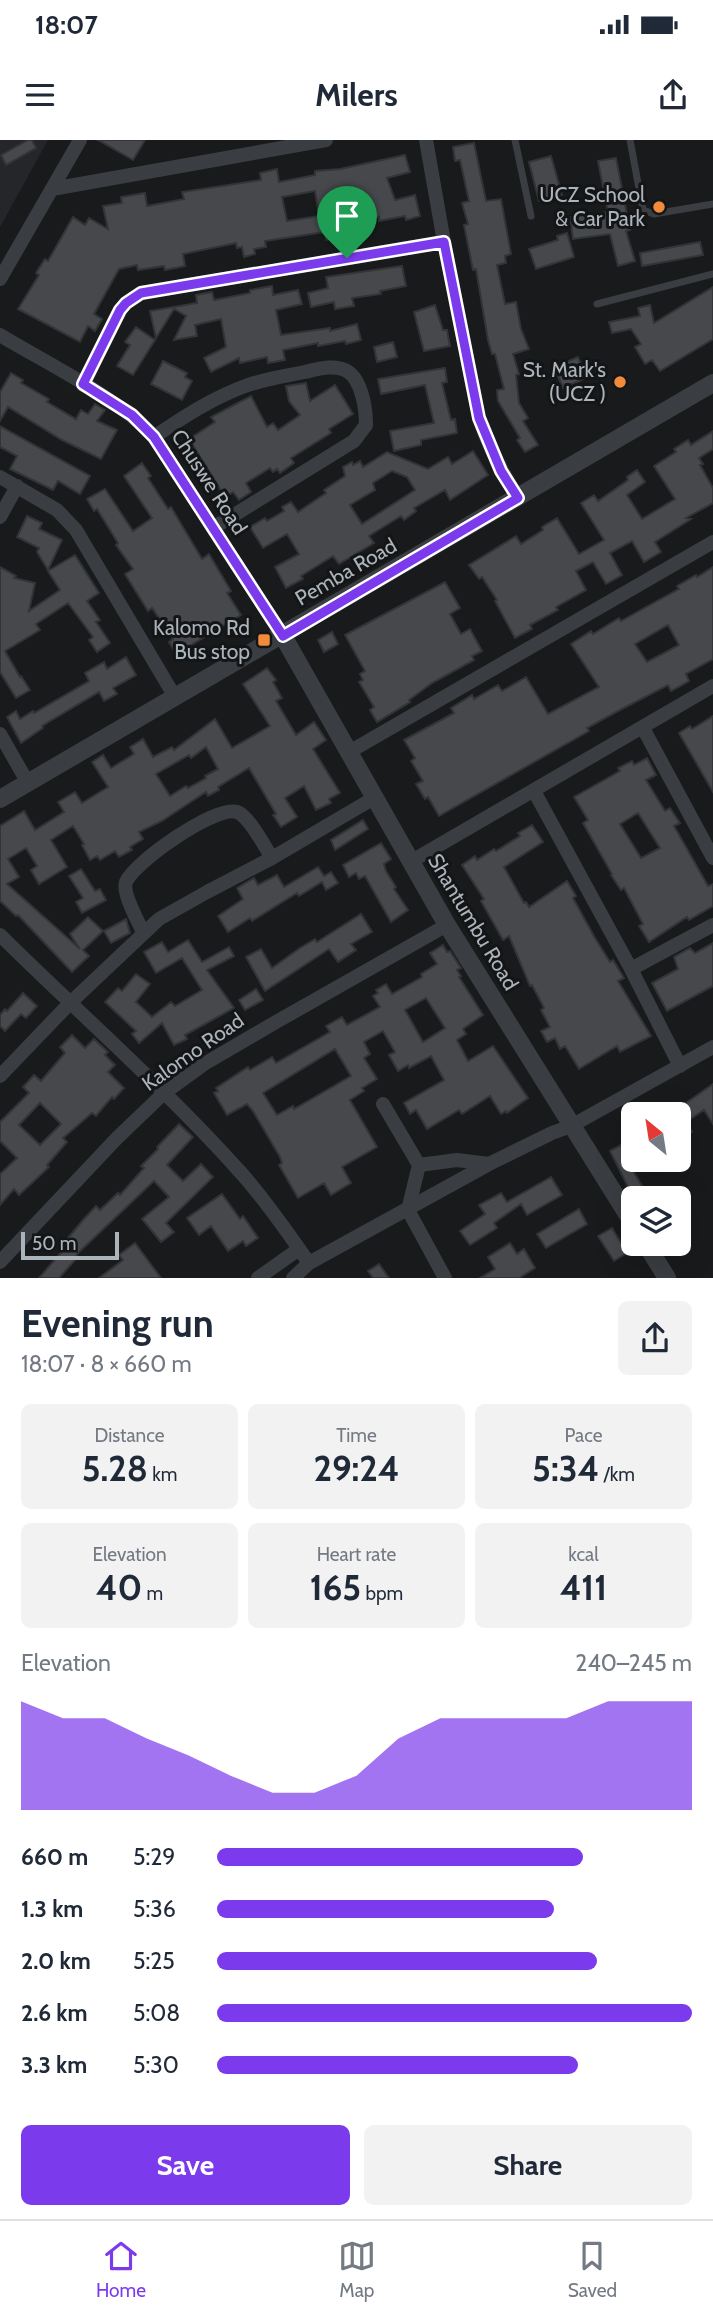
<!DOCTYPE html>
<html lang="en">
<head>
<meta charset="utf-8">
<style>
	:root { --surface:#fff; --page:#f2f2f3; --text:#1f2937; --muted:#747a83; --line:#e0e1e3; --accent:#7c3aed }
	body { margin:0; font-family:Cabin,sans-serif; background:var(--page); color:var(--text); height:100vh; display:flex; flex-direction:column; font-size:26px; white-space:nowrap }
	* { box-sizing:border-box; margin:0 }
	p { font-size:23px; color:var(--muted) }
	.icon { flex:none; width:38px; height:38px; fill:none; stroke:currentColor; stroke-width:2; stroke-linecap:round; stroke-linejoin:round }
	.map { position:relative; height:1138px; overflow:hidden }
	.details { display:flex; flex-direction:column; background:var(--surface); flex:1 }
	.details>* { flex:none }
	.needle { width:46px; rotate:330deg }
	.controls { position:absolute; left:621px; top:962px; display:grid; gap:14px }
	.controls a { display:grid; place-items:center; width:70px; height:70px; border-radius:10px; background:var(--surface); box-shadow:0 7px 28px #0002; font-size:35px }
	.scale { position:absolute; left:21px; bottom:18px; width:98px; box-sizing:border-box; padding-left:7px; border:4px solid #acb4bb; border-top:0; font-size:19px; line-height:24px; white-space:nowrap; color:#acb4bb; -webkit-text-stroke:5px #141517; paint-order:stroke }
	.pin { position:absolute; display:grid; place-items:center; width:60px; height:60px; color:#fff; margin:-72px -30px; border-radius:50% 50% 50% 0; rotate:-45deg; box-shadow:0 0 7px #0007 }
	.pin .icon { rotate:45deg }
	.round { display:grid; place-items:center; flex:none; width:74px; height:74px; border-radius:10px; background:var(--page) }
	.overview { display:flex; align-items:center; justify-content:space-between; height:119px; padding:0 21px }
	h1 { font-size:38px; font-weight:800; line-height:52px }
	.stats { display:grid; grid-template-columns:repeat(3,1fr); gap:10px; height:119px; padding:7px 21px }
	.stats div { display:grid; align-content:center; border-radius:10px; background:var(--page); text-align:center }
	.stats b { font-size:35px; font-weight:800 }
	.stats small { font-size:19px; font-weight:400 }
	.stats p { font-size:19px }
	.chart { height:196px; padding:14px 21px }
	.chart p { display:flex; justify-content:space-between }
	.chart svg { width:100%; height:126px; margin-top:7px; fill:var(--accent); opacity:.7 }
	.button { display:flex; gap:14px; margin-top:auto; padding:14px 21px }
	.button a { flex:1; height:80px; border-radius:10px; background:var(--accent); color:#fff; font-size:28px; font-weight:800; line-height:80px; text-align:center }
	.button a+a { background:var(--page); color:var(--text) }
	ul { padding:0 21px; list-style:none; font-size:23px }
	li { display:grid; grid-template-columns:112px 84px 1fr; align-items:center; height:52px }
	li i { height:18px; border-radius:9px; background:var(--accent) }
	.status { display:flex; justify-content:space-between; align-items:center; height:49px; padding:0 35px; background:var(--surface); direction:ltr }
	.status svg { height:19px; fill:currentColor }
	header { display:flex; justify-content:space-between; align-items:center; height:91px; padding:0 21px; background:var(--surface); font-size:32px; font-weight:800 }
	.menu { display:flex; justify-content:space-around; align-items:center; height:98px; border-top:2px solid var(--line); background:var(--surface); font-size:19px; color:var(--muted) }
	.menu a { display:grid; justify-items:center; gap:4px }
	.menu .active { color:var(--accent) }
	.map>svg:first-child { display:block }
</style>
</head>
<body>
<div class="status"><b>18:07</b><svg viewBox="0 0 49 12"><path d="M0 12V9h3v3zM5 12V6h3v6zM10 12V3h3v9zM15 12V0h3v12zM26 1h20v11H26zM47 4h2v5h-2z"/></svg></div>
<header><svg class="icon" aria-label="menu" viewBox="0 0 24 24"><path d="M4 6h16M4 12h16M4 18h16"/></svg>Milers<svg class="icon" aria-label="share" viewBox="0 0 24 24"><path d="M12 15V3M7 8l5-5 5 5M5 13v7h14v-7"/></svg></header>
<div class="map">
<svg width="713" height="1138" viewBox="0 0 713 1138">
	<rect width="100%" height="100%" fill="#191a1c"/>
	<path fill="#252629" d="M0,0H48L0,87Z"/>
	<path fill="#46484c" stroke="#333438" stroke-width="2" fill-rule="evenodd" d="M28,0H32L36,8L6,25L1,15Z
		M98,0H145L133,20Z
		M474,3L486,61L501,59L511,114L505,116L506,123L497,125L505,164L516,162L521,189L529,209L513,214L519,234L516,235L519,263L528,278L523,281L538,305L525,312L517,300L520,298L498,261L497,250L504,249L495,214H492L488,200L476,129L473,130L464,85L468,84L462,63L469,61L460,20L455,21L453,7Z
		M405,15L410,32L387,38L395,60L415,55L420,76L406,80L405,76L379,81V77L339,82L342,98L326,100L325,92L265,101L266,107L254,109L255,114L244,117L242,107L237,108L236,103L183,114L185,126L165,130L164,126L138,130L137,125L119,129L94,174L102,179L95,191L88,186L80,202L18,169L39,135L36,133L45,119L48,121L73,77L85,85L89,78L108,89L103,66L122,63L121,57L145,53L147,66L184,59L182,52L261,40L260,33L277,29L279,42L315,35V31L340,29ZM315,51L319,76L287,81L282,57Z
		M551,16L562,55L539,61L529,22Z
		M616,18L630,90L626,91L635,121L618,126L610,94L573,99L570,77L608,72L598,21Z
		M567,93L574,117L536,129L529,109L558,100L557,96Z
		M700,102L703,115L642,126L640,113Z
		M402,126L406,146L380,151L381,154L352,158L354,166L335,169L334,162L311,167L308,153L328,148L326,137Z
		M272,146L273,155L298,150L302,164L276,170L281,195L330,188V191L357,184L361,200L346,204L345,201L318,206V203L283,210L285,220L268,223L267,217L240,223L239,218L211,232L204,218L226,207L221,179L195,185L197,196L174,200L186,176L174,169L156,198L150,171L197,163L196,155L212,152L214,160L250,153V150Z
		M713,147V199L660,231L652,220L645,224L635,207L641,204L631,189L612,193L609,182L640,176L638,168L650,165L654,183Z
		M435,165L443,190H447L450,206L424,211L414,172Z
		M136,187L155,200L133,235L117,226L130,205L125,202Z
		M393,202L397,217L377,222L374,207Z
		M578,217L586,238L563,248L554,227Z
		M163,221L187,233L185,237L192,241L182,260L151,244Z
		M445,228L447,242L442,243L451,280L455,279L457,293L421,300V305L394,311L390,291L434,283L425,245L381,254L378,239Z
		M11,233L23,240L21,243L49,259L47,262L76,279L81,270L88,274L95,264L105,270L97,281L117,290L101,319L62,300L8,267L0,281V252Z
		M306,243L310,261L335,245L353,274L329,289L331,293L291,318L294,323L280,333L277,329L273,332L270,328L246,343L251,352L239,360L233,352L225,357L189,299L215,282L211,277L251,256L267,287L273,283L278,290L300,275L289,261L286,246Z
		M0,286L90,336L80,354L58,341L53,350L10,329L17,316L0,307Z
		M713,291V309L699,318L703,324L700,325L713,348V363L686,378L691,379L655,402L661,412L644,422L632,401L610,413L622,435L606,444L593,422L576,431L586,450L556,467L558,470L530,485L532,489L515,498L495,461L497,460L482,437L479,439L469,425L516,396L521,404L543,390L542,387L557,378L579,414L604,400L581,363L594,355L598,361L628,340L627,337L637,330L645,342L627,355L642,379L675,359L654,326L676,312L674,309L688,300L691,305Z
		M473,311L488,335L450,360L445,350L414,368L416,371L404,380L401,376L369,396L374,403L339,424L333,416L301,436L303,439L286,448L275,427L299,414L287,394L263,408L250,387L265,378L267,381L284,371L282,367L291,362L298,372L326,353L324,350L345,336L343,327L352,322L353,325L360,321L363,327L387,312L428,329L448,317L452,324ZM392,331L407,337L415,350L362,384L350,365L375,350L373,343Z
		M142,323L151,336L148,338L168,369L171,367L202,419L209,414L231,451L227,453L241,475L176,514L169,502L173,499L152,468L148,471L125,434L133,429L116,405L118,403L97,369L94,371L87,359L105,349L133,391L152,378L124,336Z
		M27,376L42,383L39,389L62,400L48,430L37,412L39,408L17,397Z
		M75,415L99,453L87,461L100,480L96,482L110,503L97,512L89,500L93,497L68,463L36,484L40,490L5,511L20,537L21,536L30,550L16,558L0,532V427L16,436L14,438L35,443L29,471L60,450L48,431Z
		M713,427V519L686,534L689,541L671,551L668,545L618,571L587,588L589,591L439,676L428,657L425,659L416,644L423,641L411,621L415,618L404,600L454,573L451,568L472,555L474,559L498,545L502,551L526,537L548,574L599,547L571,504L591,491L593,494L619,478L621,481L646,467L679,449L677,446L696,435L697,437ZM668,485L679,505L647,522L635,504Z
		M445,442L460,468L450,474L461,494L470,489L482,511L472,516L474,520L432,543L409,560L410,562L377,582L370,570L374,567L359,542L363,540L360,534L365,531L345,495Z
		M332,492L338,504L324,512L318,500Z
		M126,517L136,535L113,548L117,554L104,561L99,552L42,586L43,588L21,603L7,577L16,571L20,579L33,571L34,573L89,541L85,533L104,522L107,529Z
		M267,528L276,540L273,542L282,558L276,561L296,595L314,582L326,600L313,609L340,653L329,659L331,663L316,670L304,646L285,658L297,677L281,687L273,675L276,674L249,628L218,647L219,650L208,656L206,652L162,681L139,692L143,699L130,707L132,710L119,717L115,711L100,720L97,716L90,720L82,705L84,704L73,686L51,700L67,727L39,744L31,730L37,726L26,708L8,719L19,737L7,744L80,809L70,794L88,777L103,791L83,810L89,816L72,832L18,775L16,776L0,761V686L24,671L35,690L64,672L58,662L75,652L82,663L108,647L92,622L103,615L111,628L134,614L130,607L143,599L153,617L172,607L174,610L215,579L232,608L270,586L243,544ZM206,607L218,629L205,636L206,638L188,648L186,646L170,656L156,634L189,615L191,618Z
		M713,576V652L679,593L690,586L692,589Z
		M647,618L656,635L646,640L665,671L670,668L680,683L674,686L708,746L713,744V766L689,780L687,777L649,802L639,786L643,784L624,748L621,750L611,735L612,734L583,683L588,680L574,657L620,631L618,628L632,621L634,625ZM638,673L660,708L641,718L620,684Z
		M363,680L368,689L335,710L331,700Z
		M532,685L543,702L504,727L524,763L526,762L529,767L567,741L576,756L573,758L595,798L610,822L613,820L624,838L618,841L651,896L620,912L617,906L579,929L565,906L560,909L555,898L547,902L541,891L550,887L541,870L544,868L532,845L530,846L509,796L503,800L481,761L484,759L462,725L475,716L477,720L494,709L496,711L520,696L518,693Z
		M381,703L391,719L384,724L386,731L396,747L394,749L408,770L391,782L365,736L359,739L356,733L349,737L343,725Z
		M318,727L324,736L331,732L338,743L326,750L322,742L299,756L297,753L252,781L250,778L228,792L218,776L243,759L237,748L254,738L258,745L277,735L284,747Z
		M81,729L95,751L100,749L106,760L82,773L76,762L83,758L69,736Z
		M361,774L372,792L351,804L356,810L338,822L329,809L265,851L246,817L261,809L272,828L300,808L315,799L317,802Z
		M126,779L130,793L111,803L104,791Z
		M188,800L202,822L229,807L234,816L207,830L234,868L185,895L187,899L174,905L162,883L139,903L132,894L136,891L105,862L118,848L122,851L136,834L150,844L136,862L152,877L171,862L175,866L202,850L182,818L156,833L144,812L162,802L168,812Z
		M713,803V846L667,871L652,843L678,829L674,817L690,808L695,813Z
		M443,805L447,812L450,811L461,828L457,830L461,836L459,837L483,875L463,889L466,894L457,900L468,921L493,906L528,958L507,973L506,971L501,974L490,956L462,974L459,970L427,989L416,970L410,974L404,963L444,940L431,916L409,928L408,925L398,931L389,915L395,912L383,891L364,902L370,914L364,918L377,939L362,948L364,951L350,960L377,1007L342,1027L351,1043L331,1055L324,1043L298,1058L279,1025L282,1023L280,1017L253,971L247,964L227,975L214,953L218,951L216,948L248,927L250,930L272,917L276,923L330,892L326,886L342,877L347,885L380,867L373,856L378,853L376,850L386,844L392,854L422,837L421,834L437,824L430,813ZM426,858L445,888L423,902L405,870ZM335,909L351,936L294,969L293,966L277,975L263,953Z
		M256,849L263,860L245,870L239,860Z
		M23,853L37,866L26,878L21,874L5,891L0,886V875L5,869L7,871Z
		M72,895L85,908L94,899L108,912L105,915L115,925L108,932L124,948L114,959L112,957L96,976L92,973L63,998L67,1002L47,1025L49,1027L19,1055L14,1049L0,1065V1034L17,1018L0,1001V982L29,953L23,947L34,935L41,941L65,913L60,907ZM40,963L61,984L40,1005L19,985Z
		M713,944V984L704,970L686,982L692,992L679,1000V975H658L677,963L680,967Z
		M179,984L193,997L167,1025L183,1041L201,1024L213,1037L166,1083L174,1092L161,1102L142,1079L169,1057L154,1041L77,1114L76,1119L59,1138H39L71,1101L68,1098L83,1080L96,1066L100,1070L118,1053L120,1055L144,1028L141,1026L158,1009L157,1007Z
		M621,1005L632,1025L630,1026L644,1049L632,1055L610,1011Z
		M551,1037L562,1055L527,1075L521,1064L494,1083L497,1088L470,1105L460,1091L485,1074L479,1065L501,1053L507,1062Z
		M222,1054L240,1079L243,1076L258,1098L246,1106L243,1101L228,1111L211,1086L199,1095L187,1078Z
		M579,1069L587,1084L546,1108L537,1094Z
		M612,1088L627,1113L614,1121L598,1096Z
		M135,1103L161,1138H99L123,1120L119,1115Z
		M510,1103L517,1114L524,1109L535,1128L519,1138H480L495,1129L488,1117Z
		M379,1124L389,1138H373L368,1131Z"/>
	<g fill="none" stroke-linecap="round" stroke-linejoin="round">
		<path stroke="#3a3d41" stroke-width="7" d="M515,0L531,76
			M630,0L643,70L654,74L713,64
			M597,164L713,134"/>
		<path stroke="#3a3d41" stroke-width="14" d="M426,0L444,102L479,278C488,307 502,332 518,358
			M52,49L326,0
			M0,139L80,0
			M0,195C46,223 119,258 154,297L283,496
			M83,245L120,170L126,163L141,153L444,102
			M154,297C183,277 214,257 248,245C266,239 286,236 305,232C318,229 335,224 347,231C362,240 366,269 366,285L354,301L213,388
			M0,337L57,370L76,390L175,557
			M0,377L17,346
			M643,588L713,718
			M0,594L28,643
			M349,612L713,402
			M534,651L631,829L680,926
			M410,722L713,546
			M143,792C138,781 122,753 126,742C134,722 216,665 237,672C249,676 265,707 272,718
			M0,795C81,875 167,950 242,1034C267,1062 288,1093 309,1123
			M631,829L713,785
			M0,936L69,864L159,779L207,752L272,718L374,658
			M383,964L419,1025
			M419,1025L408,1070L445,1138
			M419,1025L457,1020L489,1024
			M0,1122L117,998L164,953L204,924L276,882L447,785
			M258,1138L299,1109
			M293,1138L309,1123L489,1024L552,993L571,986L713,907"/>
		<path stroke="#3a3d41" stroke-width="18" d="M283,496L447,785L634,1085
			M0,659L713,243
			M646,1104L667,1138"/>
	</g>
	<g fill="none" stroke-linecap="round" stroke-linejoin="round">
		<defs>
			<path id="route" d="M444,102L479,278L501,331L518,358L283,496L154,297L132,275L83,244L120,170L126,163L141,153Z"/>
		</defs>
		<use href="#route" stroke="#fff" stroke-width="14"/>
		<use href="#route" stroke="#7c3aed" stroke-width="9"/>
	</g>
	<g fill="#f18a3c" stroke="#141517" stroke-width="2.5">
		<circle cx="659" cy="67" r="7"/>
		<circle cx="620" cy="242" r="7"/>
		<rect x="257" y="493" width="14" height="14" rx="3.5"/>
	</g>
	<g text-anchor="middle" stroke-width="6" stroke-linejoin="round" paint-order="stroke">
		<g font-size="21" fill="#acb4bb" stroke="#141517" text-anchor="end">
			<text x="645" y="62">UCZ School<tspan x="645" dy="24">&amp; Car Park</tspan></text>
			<text x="606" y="237">St. Mark's<tspan x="606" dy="24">(UCZ )</tspan></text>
			<text x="250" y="495">Kalomo Rd<tspan x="250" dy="24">Bus stop</tspan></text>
		</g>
		<g font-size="21" fill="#acb4bb" stroke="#141517">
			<text transform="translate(209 342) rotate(57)" y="7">Chuswe Road</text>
			<text transform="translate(346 432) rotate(-30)" y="7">Pemba Road</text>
			<text transform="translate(473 782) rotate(59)" y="7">Shantumbu Road</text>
			<text transform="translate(193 912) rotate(-35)" y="7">Kalomo Road</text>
		</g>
	</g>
</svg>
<div class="controls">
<a><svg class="needle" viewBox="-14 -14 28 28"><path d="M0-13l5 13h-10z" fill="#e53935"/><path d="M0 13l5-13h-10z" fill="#747a83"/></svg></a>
<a><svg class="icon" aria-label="layers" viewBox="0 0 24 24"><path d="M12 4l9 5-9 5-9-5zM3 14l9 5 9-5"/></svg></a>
</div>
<div class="scale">50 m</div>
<div class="pin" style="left:347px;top:118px;background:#1e9e55"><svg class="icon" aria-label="arrive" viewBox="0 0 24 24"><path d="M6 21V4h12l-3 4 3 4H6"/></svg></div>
</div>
<section class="details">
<div class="overview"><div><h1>Evening run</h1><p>18:07 · 8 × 660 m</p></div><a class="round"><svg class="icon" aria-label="share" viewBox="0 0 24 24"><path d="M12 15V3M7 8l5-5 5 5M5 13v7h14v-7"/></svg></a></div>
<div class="stats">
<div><p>Distance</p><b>5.28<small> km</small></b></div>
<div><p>Time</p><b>29:24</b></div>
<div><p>Pace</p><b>5:34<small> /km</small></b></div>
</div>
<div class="stats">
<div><p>Elevation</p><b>40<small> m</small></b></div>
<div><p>Heart rate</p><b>165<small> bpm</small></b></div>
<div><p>kcal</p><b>411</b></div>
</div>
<div class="chart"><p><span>Elevation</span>240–245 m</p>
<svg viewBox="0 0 160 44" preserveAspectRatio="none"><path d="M0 44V6L10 12L20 12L30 19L40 25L50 32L60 38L70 38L80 32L90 19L100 12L110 12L120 12L130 12L140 6L150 6L160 6V44z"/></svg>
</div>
<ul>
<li><b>660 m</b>5:29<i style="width:77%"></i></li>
<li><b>1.3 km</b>5:36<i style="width:71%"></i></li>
<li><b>2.0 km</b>5:25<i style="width:80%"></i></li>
<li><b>2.6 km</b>5:08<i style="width:100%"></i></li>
<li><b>3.3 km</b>5:30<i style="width:76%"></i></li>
</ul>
<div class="button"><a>Save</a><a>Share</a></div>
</section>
<nav class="menu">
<a class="active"><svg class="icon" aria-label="home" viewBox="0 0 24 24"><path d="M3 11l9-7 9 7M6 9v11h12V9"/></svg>Home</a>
<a><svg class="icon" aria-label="map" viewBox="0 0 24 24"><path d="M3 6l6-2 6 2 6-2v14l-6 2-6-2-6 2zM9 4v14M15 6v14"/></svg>Map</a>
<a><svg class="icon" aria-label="saved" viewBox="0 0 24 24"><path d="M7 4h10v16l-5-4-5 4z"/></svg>Saved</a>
</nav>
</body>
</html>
